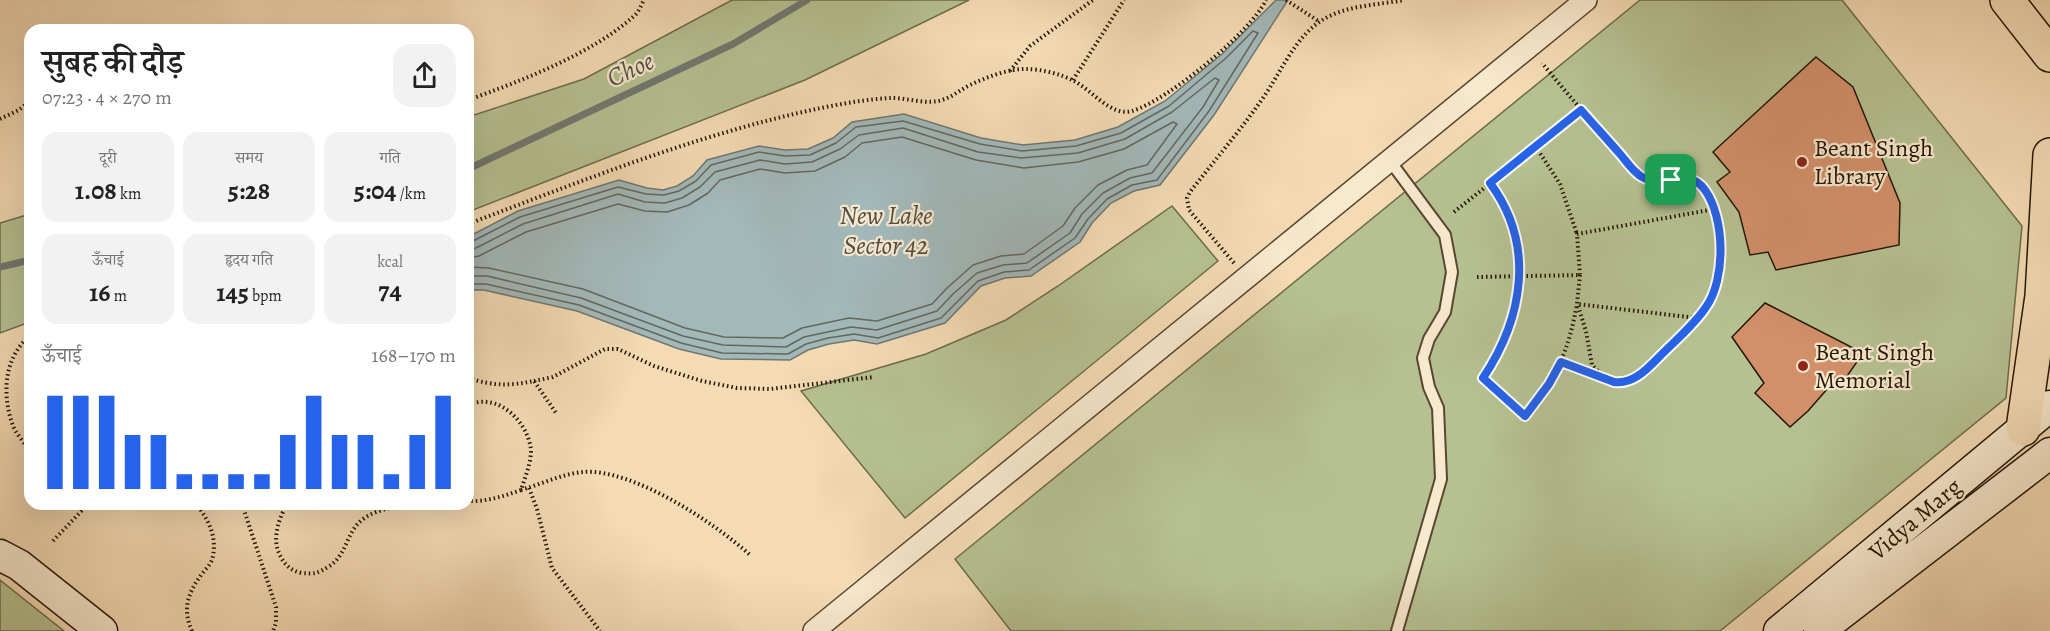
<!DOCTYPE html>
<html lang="hi">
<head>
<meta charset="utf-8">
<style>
	:root { --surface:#fff; --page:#f2f2f2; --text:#222; --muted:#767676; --accent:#2563eb }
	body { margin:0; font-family:Alegreya,"Noto Serif Devanagari",serif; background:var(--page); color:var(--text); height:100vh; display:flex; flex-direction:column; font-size:22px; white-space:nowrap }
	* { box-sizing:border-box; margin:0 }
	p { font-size:20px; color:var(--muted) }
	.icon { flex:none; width:33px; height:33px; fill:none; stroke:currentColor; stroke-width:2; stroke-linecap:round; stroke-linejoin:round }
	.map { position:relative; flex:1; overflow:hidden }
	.side { position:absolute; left:24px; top:24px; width:450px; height:486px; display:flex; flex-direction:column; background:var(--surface); border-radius:18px; box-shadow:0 6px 24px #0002 }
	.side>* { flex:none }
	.pin { position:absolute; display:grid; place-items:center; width:51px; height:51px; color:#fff; margin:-26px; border-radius:12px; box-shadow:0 3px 9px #0006 }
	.round { display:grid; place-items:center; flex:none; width:63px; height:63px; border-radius:18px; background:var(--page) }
	.head { display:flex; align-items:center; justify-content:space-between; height:102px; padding:0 18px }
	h1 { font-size:33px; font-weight:600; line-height:45px }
	.metrics { display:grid; grid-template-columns:repeat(3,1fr); gap:9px; height:102px; padding:6px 18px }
	.metrics div { display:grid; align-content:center; border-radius:15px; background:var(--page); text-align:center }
	.metrics b { font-size:26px; font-weight:600 }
	.metrics small { font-size:16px; font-weight:400 }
	.metrics p { font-size:16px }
	.chart { height:168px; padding:12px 18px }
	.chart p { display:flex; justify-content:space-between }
	.chart svg { width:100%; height:108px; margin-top:6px; stroke:var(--accent); stroke-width:6 }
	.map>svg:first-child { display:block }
</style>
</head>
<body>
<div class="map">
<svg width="2050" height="631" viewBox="0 0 2050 631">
	<rect width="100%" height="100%" fill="#f4dbb4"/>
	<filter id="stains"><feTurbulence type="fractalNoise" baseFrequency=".00333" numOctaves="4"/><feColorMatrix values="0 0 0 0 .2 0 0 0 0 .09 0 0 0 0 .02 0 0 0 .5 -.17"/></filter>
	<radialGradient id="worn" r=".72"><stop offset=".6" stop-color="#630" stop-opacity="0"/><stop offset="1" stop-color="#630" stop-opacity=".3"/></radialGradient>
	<path fill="#b6c191" stroke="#6e6c4b" stroke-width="1.5" d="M732,0H969L805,80L468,212V117L584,79Z
		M1640,0H1842L2022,226L2006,398L1720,631H1011L955,559Z
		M1172,206L1218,261L905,518L801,391L926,354L1006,320L1058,286Z
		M30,214V322L0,333V223Z
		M0,580L64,631H0Z"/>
	<path fill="#a2b8b9" stroke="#707771" stroke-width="1.5" d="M1276,0H1288L1214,115L1160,185L1134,191L1111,203L1092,223L1080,242L1031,276L1005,278L981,286L945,323L877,344L854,340L829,344L808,350L790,360L721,359L679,349L577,311L484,290H468V237L518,211L619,180L647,188L663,190L677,186L693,176L707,160L759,146L785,150L808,149L833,138L852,122L904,114L981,138L1023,145L1075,140L1118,127L1165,101L1222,54Z"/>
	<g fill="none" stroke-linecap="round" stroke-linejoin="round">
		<path stroke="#64675f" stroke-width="1.5" d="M468,242L473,241L520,217L618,187L646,194L664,195L679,191L696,181L711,165L759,152L785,156L810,155L836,143L856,127L903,121L980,144L1022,151L1076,146L1121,133L1169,106L1226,58L1253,31L1258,33L1209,111L1157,180L1132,185L1107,199L1088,219L1075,238L1029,270L1004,272L978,281L941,318L878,338L854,334L828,338L806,344L788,354L722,353L681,343L579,305L486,284H468
			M468,249L476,248L523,224L618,194L645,202L665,203L682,198L700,187L715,172L760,160L785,164L812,162L840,149L859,135L903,128L978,152L1021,158L1078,153L1125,139L1172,112L1215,78L1219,80L1203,107L1152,173L1130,178L1103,193L1082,214L1070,233L1027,263L1003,265L977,273L953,294L937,311L877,330L851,327L804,337L786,347L723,345L683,336L581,298L487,276H468
			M468,258L479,256L526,232L618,204L645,211L667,212L689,205L708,193L720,180L760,169L785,173L815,171L845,157L862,143L902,137L976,160L1024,168L1078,162L1124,149L1173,122L1177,124L1147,165L1127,170L1098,185L1075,208L1063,226L1024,254L1001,256L973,265L947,288L932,304L877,321L849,318L802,328L783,338L724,337L685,328L583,289L489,268L468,267"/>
		<path stroke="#707771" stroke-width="7" d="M468,169L733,44L807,0
			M0,267L30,260"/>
	</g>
	<path fill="#d2906a" stroke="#251605" stroke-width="1.5" d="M1816,57L1853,87L1900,203L1899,245L1776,270L1768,252L1750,255L1739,212L1717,182L1730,172L1713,152Z
		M1765,303L1863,353L1841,385L1835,380L1808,411L1790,427L1755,393L1764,383L1732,337Z"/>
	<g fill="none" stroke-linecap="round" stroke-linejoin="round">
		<defs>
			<path id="lane" d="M1390,161L1445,235L1452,272L1445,312L1429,339L1423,358L1429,387L1438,408L1441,479L1397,631"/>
			<path id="street" d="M814,631L1586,0"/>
			<path id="secondary" d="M0,555L19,565L102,631
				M1779,631L2050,406
				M1819,631L2050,453"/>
			<path id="highway" d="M2007,0L2050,55
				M2023,429L2042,296L2050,155"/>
		</defs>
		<use href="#lane" stroke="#594731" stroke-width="14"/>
		<use href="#street" stroke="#594731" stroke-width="24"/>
		<use href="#secondary" stroke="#251605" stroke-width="33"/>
		<use href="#highway" stroke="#251605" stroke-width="36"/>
		<path stroke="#251605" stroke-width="4" stroke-dasharray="1.5 3" stroke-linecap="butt" d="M1286,0L1320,22
			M1010,71L1030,46L1093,0
			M1073,80L1124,0
			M468,100C521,81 592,54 634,16C639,12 641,5 644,0
			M0,119L19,110L30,101
			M1536,147L1581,110
			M1490,183C1536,245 1523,318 1483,379L1525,416C1556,381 1569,349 1577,304
			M1454,212L1536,147L1560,184L1577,234
			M468,224C579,182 691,137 807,111C835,105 864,99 892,98C908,98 927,105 942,100C952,97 960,90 970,85C987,77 1007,69 1026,69C1041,69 1061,74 1074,81C1092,90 1111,117 1132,111C1167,101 1251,32 1266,0
			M1234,263L1189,210L1187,198L1190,192C1214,161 1240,131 1263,98C1281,72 1296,35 1324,19C1348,5 1378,5 1404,0
			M1580,275L1577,304L1697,318C1723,288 1725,247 1715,209
			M1477,277L1580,275L1577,234L1715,209C1691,151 1673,196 1641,177C1630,170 1622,156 1613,146C1589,119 1565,91 1542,63
			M1578,306L1586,331L1592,365L1604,377L1623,383L1629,382L1650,366L1696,319
			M30,336C4,357 2,393 12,423C15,433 24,442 30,451
			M1561,362L1601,376
			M468,378C494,386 508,386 534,381L556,413
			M534,381L553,377L605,349H618L654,366L702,381L737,388L770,389L874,377
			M468,404C474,403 481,401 487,402C509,404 529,428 531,450C531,464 525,477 521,490C504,496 486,502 468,501
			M529,488L537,509L552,568L600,631
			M521,490C541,484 562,474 583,472C632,468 715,523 750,555
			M242,504L276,607V623L273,631
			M287,504C279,518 272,538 279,553C283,563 290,571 302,573C315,574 316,574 328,567C349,554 345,530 366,517C379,509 395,507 410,504
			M53,541L88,504
			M192,631C182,609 188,593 201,575C205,570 210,565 212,560C218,538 209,520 196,504"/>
		<use href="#lane" stroke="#f8e8ce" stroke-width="10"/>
		<use href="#street" stroke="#f8e8ce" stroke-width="21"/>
		<use href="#secondary" stroke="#f8e8ce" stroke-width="30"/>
		<use href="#highway" stroke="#f4dbb4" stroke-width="33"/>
	</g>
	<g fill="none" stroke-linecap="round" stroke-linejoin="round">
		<defs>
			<path id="route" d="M1581,110C1594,125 1607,139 1620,154C1627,162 1633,172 1642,177C1664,189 1688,166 1705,190C1725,218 1726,279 1706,307C1695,324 1677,339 1662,354C1649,367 1634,385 1614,382L1561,362L1549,384L1525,416L1483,378C1523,318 1536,245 1490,183Z"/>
		</defs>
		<use href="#route" stroke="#fff" stroke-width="12"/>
		<use href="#route" stroke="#2563eb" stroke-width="8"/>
	</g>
	<g fill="#8f2418" stroke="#f8e8ce" stroke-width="2">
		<circle cx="1802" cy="162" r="6"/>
		<circle cx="1803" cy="366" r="6"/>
	</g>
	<g text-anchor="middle" stroke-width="4.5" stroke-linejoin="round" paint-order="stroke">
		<g font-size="24" fill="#251605" stroke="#f8e8ce" text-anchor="start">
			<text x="1814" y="156">Beant Singh<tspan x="1814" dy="28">Library</tspan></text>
			<text x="1815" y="360">Beant Singh<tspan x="1815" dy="28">Memorial</tspan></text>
		</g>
		<g font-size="24" fill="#251605" stroke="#f8e8ce">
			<text transform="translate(1915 519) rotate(-40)" y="8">Vidya Marg</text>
		</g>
		<g font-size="26" font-style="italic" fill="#514f44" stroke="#f8e8ce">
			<text transform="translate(630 69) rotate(-25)" y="9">Choe</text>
			<text x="886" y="224">New Lake<tspan x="886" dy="30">Sector 42</tspan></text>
		</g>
	</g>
	<rect width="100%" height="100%" filter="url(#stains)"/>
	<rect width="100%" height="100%" fill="url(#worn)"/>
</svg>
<div class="pin" style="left:1671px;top:180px;background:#1e9e55"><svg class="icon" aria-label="arrive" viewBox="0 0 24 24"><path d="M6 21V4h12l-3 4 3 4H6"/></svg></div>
<section class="side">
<div class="head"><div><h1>सुबह की दौड़</h1><p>07:23 · 4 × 270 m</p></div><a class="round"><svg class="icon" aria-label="share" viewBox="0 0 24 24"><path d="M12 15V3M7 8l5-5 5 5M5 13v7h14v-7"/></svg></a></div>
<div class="metrics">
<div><p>दूरी</p><b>1.08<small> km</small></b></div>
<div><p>समय</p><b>5:28</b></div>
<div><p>गति</p><b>5:04<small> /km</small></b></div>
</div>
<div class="metrics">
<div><p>ऊँचाई</p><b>16<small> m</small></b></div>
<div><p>हृदय गति</p><b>145<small> bpm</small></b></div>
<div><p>kcal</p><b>74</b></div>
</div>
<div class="chart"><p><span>ऊँचाई</span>168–170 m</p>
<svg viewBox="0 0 160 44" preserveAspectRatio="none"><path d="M5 44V6M15 44V6M25 44V6M35 44V22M45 44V22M55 44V38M65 44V38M75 44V38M85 44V38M95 44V22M105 44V6M115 44V22M125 44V22M135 44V38M145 44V22M155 44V6"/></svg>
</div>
</section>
</div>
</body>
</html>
